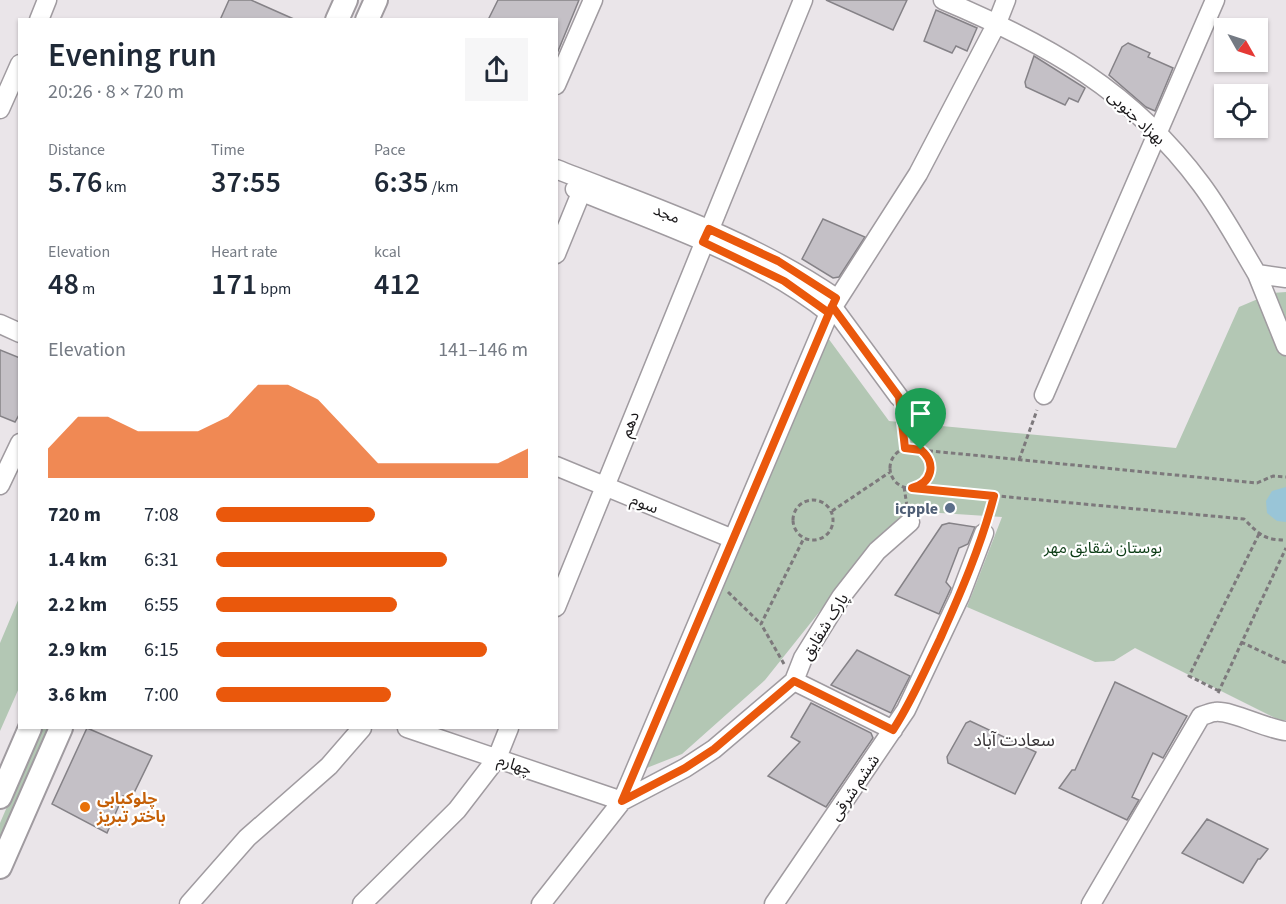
<!DOCTYPE html>
<html lang="en">
<head>
<meta charset="utf-8">
<style>
	:root { --surface:#fff; --page:#f6f6f7; --text:#1f2937; --muted:#747a83; --accent:#ea580c }
	body { margin:0; font-family:"Source Sans 3","Noto Sans Arabic",sans-serif; background:var(--page); color:var(--text); height:100vh; display:flex; flex-direction:column; font-size:22px; white-space:nowrap }
	* { box-sizing:border-box; margin:0 }
	p { font-size:20px; color:var(--muted) }
	.icon { flex:none; width:33px; height:33px; fill:none; stroke:currentColor; stroke-width:2; stroke-linecap:round; stroke-linejoin:round }
	.map { position:relative; flex:1; overflow:hidden }
	.side { position:absolute; left:18px; top:18px; width:540px; height:711px; display:flex; flex-direction:column; background:var(--surface); border-radius:0px; box-shadow:0 2px 4px #0004 }
	.side>* { flex:none }
	.needle { width:39px; rotate:129deg }
	.controls { position:absolute; left:1214px; top:18px; display:grid; gap:12px }
	.controls a { display:grid; place-items:center; width:54px; height:54px; border-radius:0px; background:var(--surface); box-shadow:0 2px 4px #0004; font-size:30px }
	.pin { position:absolute; display:grid; place-items:center; width:51px; height:51px; color:#fff; margin:-62px -26px; border-radius:50% 50% 50% 0; rotate:-45deg; box-shadow:0 0 6px #0007 }
	.pin .icon { rotate:45deg }
	.round { display:grid; place-items:center; flex:none; width:63px; height:63px; border-radius:0px; background:var(--page) }
	.head { display:flex; align-items:center; justify-content:space-between; height:102px; padding:0 30px }
	h1 { font-size:33px; font-weight:600; line-height:45px }
	.metrics { display:grid; grid-template-columns:repeat(3,1fr); gap:9px; height:102px; padding:6px 30px }
	.metrics div { display:grid; align-content:center }
	.metrics b { font-size:30px; font-weight:600 }
	.metrics small { font-size:16px; font-weight:400 }
	.metrics p { font-size:16px }
	.chart { height:168px; padding:12px 30px }
	.chart p { display:flex; justify-content:space-between }
	.chart svg { width:100%; height:108px; margin-top:6px; fill:var(--accent); opacity:.7 }
	ul { padding:0 30px; list-style:none; font-size:20px }
	li { display:grid; grid-template-columns:96px 72px 1fr; align-items:center; height:45px }
	li i { height:15px; border-radius:8px; background:var(--accent) }
	.map>svg:first-child { display:block }
</style>
</head>
<body>
<div class="map">
<svg width="1286" height="904" viewBox="0 0 1286 904">
	<rect width="100%" height="100%" fill="#eae5e9"/>
	<path fill="#b3c7b4" d="M1286,292V720H1279L1135,648L1114,661L1095,662L967,607L1002,517L925,512L917,521L884,531L765,680L682,754L639,771L828,338L889,421L1176,448L1239,307L1272,293Z
		M19,598V688L0,731V643Z
		M41,728H49L0,845V823Z"/>
	<path fill="#99c5d7" d="M1286,487V522L1277,521L1267,513L1266,501L1272,491Z"/>
	<path fill="#c4c0c6" stroke="#858287" stroke-width="1.5" d="M229,0H251L296,20H220Z
		M498,0H579L556,56V20H488Z
		M826,0H907L893,30Z
		M936,10L977,28L967,51L956,46L952,53L924,41Z
		M1128,43L1150,53L1148,57L1173,68L1155,111L1146,107L1109,75L1122,47Z
		M1034,56L1085,88L1078,102L1069,98L1065,105L1026,87L1025,82Z
		M823,219L865,237L839,277L833,278L802,259Z
		M0,350L20,358V413L15,422L0,416Z
		M949,523L975,527L968,544L959,548L946,582L951,588L939,614L895,595L942,525Z
		M857,650L910,676L891,713L831,685Z
		M1115,682L1187,716L1163,758L1153,753L1132,797L1139,800L1127,820L1059,788L1072,770H1075Z
		M811,703L871,733L873,738L826,807L768,776L800,742L791,737Z
		M970,721L1036,752L1015,794L948,763L947,757L966,723Z
		M87,728L152,756L131,799L123,796L107,833L52,804Z
		M1207,819L1268,849L1260,859H1258L1243,883L1182,853Z"/>
	<g fill="none" stroke-linecap="round" stroke-linejoin="round">
		<defs>
			<path id="minor" d="M943,0C1048,44 1132,91 1201,184C1222,212 1239,244 1257,274L1286,278
				M39,20L47,0
				M556,85L593,0
				M0,109L20,64
				M556,169C653,207 750,239 836,298
				M575,189C661,225 755,254 829,313
				M556,254L585,183
				M1257,274L1286,346
				M832,306L899,397
				M0,324L20,333
				M1044,395L1215,0
				M556,466L733,539
				M0,485L20,443
				M556,607L803,0
				M794,681L893,730
				M407,728L622,801
				M622,801L685,768L714,749L794,681L803,658L841,597L877,551L910,522
				M189,904L247,838L329,766L362,728
				M362,904L457,810L497,758L509,728
				M541,904L622,801L829,313L918,174L997,23L1006,0
				M774,904L906,710L960,596L984,533
				M1091,904L1201,716C1206,715 1211,712 1215,712C1231,710 1266,729 1286,731"/>
			<path id="major" d="M337,20L346,0
				M367,20L376,0
				M0,797L30,728
				M0,867L61,728"/>
		</defs>
		<use href="#minor" stroke="#a09ba0" stroke-width="21"/>
		<use href="#major" stroke="#a09ba0" stroke-width="26"/>
		<path stroke="#7d797c" stroke-width="3" stroke-dasharray="4.5 3" stroke-linecap="butt" d="M901,414L905,448
			M890 468a20 20 0 1 1 40 0a20 20 0 1 1-40 0Z
			M921,450L1257,483L1273,476L1286,477
			M1019,460L1037,410
			M904,487L907,506
			M912,488L1244,519C1260,535 1264,540 1286,540
			M793 520a20 20 0 1 1 40 0a20 20 0 1 1-40 0Z
			M832,511L890,472
			M989,517L994,497
			M728,592L761,624
			M1241,642L1286,663
			M784,664L761,624L804,538
			M1219,691L1189,676L1259,534
			M1218,693L1286,548"/>
		<use href="#minor" stroke="#fff" stroke-width="18"/>
		<use href="#major" stroke="#fff" stroke-width="22"/>
	</g>
	<g fill="none" stroke-linecap="round" stroke-linejoin="round">
		<defs>
			<path id="route" d="M921,450L905,448L899,397L832,306L829,313L784,281L703,242L709,229L778,261L836,298L829,313L622,801L685,768L714,749L794,681L893,730C912,701 925,670 940,639C961,592 981,546 994,496L912,488C932,483 937,463 921,450"/>
		</defs>
		<use href="#route" stroke="#fff" stroke-width="12"/>
		<use href="#route" stroke="#ea580c" stroke-width="8"/>
	</g>
	<circle fill="#5c6f8a" stroke="#fff" stroke-width="2" cx="950" cy="508" r="6"/>
	<circle fill="#e8710a" stroke="#fff" stroke-width="2" cx="85" cy="807" r="6"/>
	<g text-anchor="middle" stroke-width="4.5" stroke-linejoin="round" paint-order="stroke">
		<g font-size="16" fill="#191719" stroke="#fff">
			<text transform="translate(1137 117) rotate(43)" y="6">بهزاد جنوبی</text>
			<text transform="translate(667 213) rotate(22)" y="6">مجد</text>
			<text transform="translate(629 424) rotate(-68)" y="6">دهم</text>
			<text transform="translate(645 503) rotate(22)" y="6">سوم</text>
			<text transform="translate(824 626) rotate(-58)" y="6">پارک شقایق</text>
			<text transform="translate(515 764) rotate(19)" y="6">چهارم</text>
			<text transform="translate(854 787) rotate(-56)" y="6">ششم شرقی</text>
		</g>
		<g font-size="16" font-weight="bold" fill="#4e5e75" stroke="#fff" text-anchor="end">
			<text x="938" y="514">icpple</text>
		</g>
		<g font-size="16" fill="#0c3c15" stroke="#fff">
			<text x="1103" y="553">بوستان شقایق مهر</text>
		</g>
		<g font-size="16" font-weight="bold" fill="#c56008" stroke="#fff" text-anchor="start">
			<text x="97" y="804">چلوکبابی<tspan x="97" dy="18">باختر تبریز</tspan></text>
		</g>
		<g font-size="18" fill="#383437" stroke="#fff">
			<text x="1014" y="746">سعادت آباد</text>
		</g>
	</g>
</svg>
<div class="controls">
<a><svg class="needle" viewBox="-14 -14 28 28"><path d="M0-13l5 13h-10z" fill="#e53935"/><path d="M0 13l5-13h-10z" fill="#747a83"/></svg></a>
<a><svg class="icon" aria-label="locate" viewBox="0 0 24 24"><circle cx="12" cy="12" r="6"/><path d="M12 2v4M12 18v4M2 12h4M18 12h4"/></svg></a>
</div>
<div class="pin" style="left:921px;top:450px;background:#1e9e55"><svg class="icon" aria-label="arrive" viewBox="0 0 24 24"><path d="M6 21V4h12l-3 4 3 4H6"/></svg></div>
<section class="side">
<div class="head"><div><h1>Evening run</h1><p>20:26 · 8 × 720 m</p></div><a class="round"><svg class="icon" aria-label="share" viewBox="0 0 24 24"><path d="M12 15V3M7 8l5-5 5 5M5 13v7h14v-7"/></svg></a></div>
<div class="metrics">
<div><p>Distance</p><b>5.76<small> km</small></b></div>
<div><p>Time</p><b>37:55</b></div>
<div><p>Pace</p><b>6:35<small> /km</small></b></div>
</div>
<div class="metrics">
<div><p>Elevation</p><b>48<small> m</small></b></div>
<div><p>Heart rate</p><b>171<small> bpm</small></b></div>
<div><p>kcal</p><b>412</b></div>
</div>
<div class="chart"><p><span>Elevation</span>141–146 m</p>
<svg viewBox="0 0 160 44" preserveAspectRatio="none"><path d="M0 44V32L10 19L20 19L30 25L40 25L50 25L60 19L70 6L80 6L90 12L100 25L110 38L120 38L130 38L140 38L150 38L160 32V44z"/></svg>
</div>
<ul>
<li><b>720 m</b>7:08<i style="width:51%"></i></li>
<li><b>1.4 km</b>6:31<i style="width:74%"></i></li>
<li><b>2.2 km</b>6:55<i style="width:58%"></i></li>
<li><b>2.9 km</b>6:15<i style="width:87%"></i></li>
<li><b>3.6 km</b>7:00<i style="width:56%"></i></li>
</ul>
</section>
</div>
</body>
</html>
